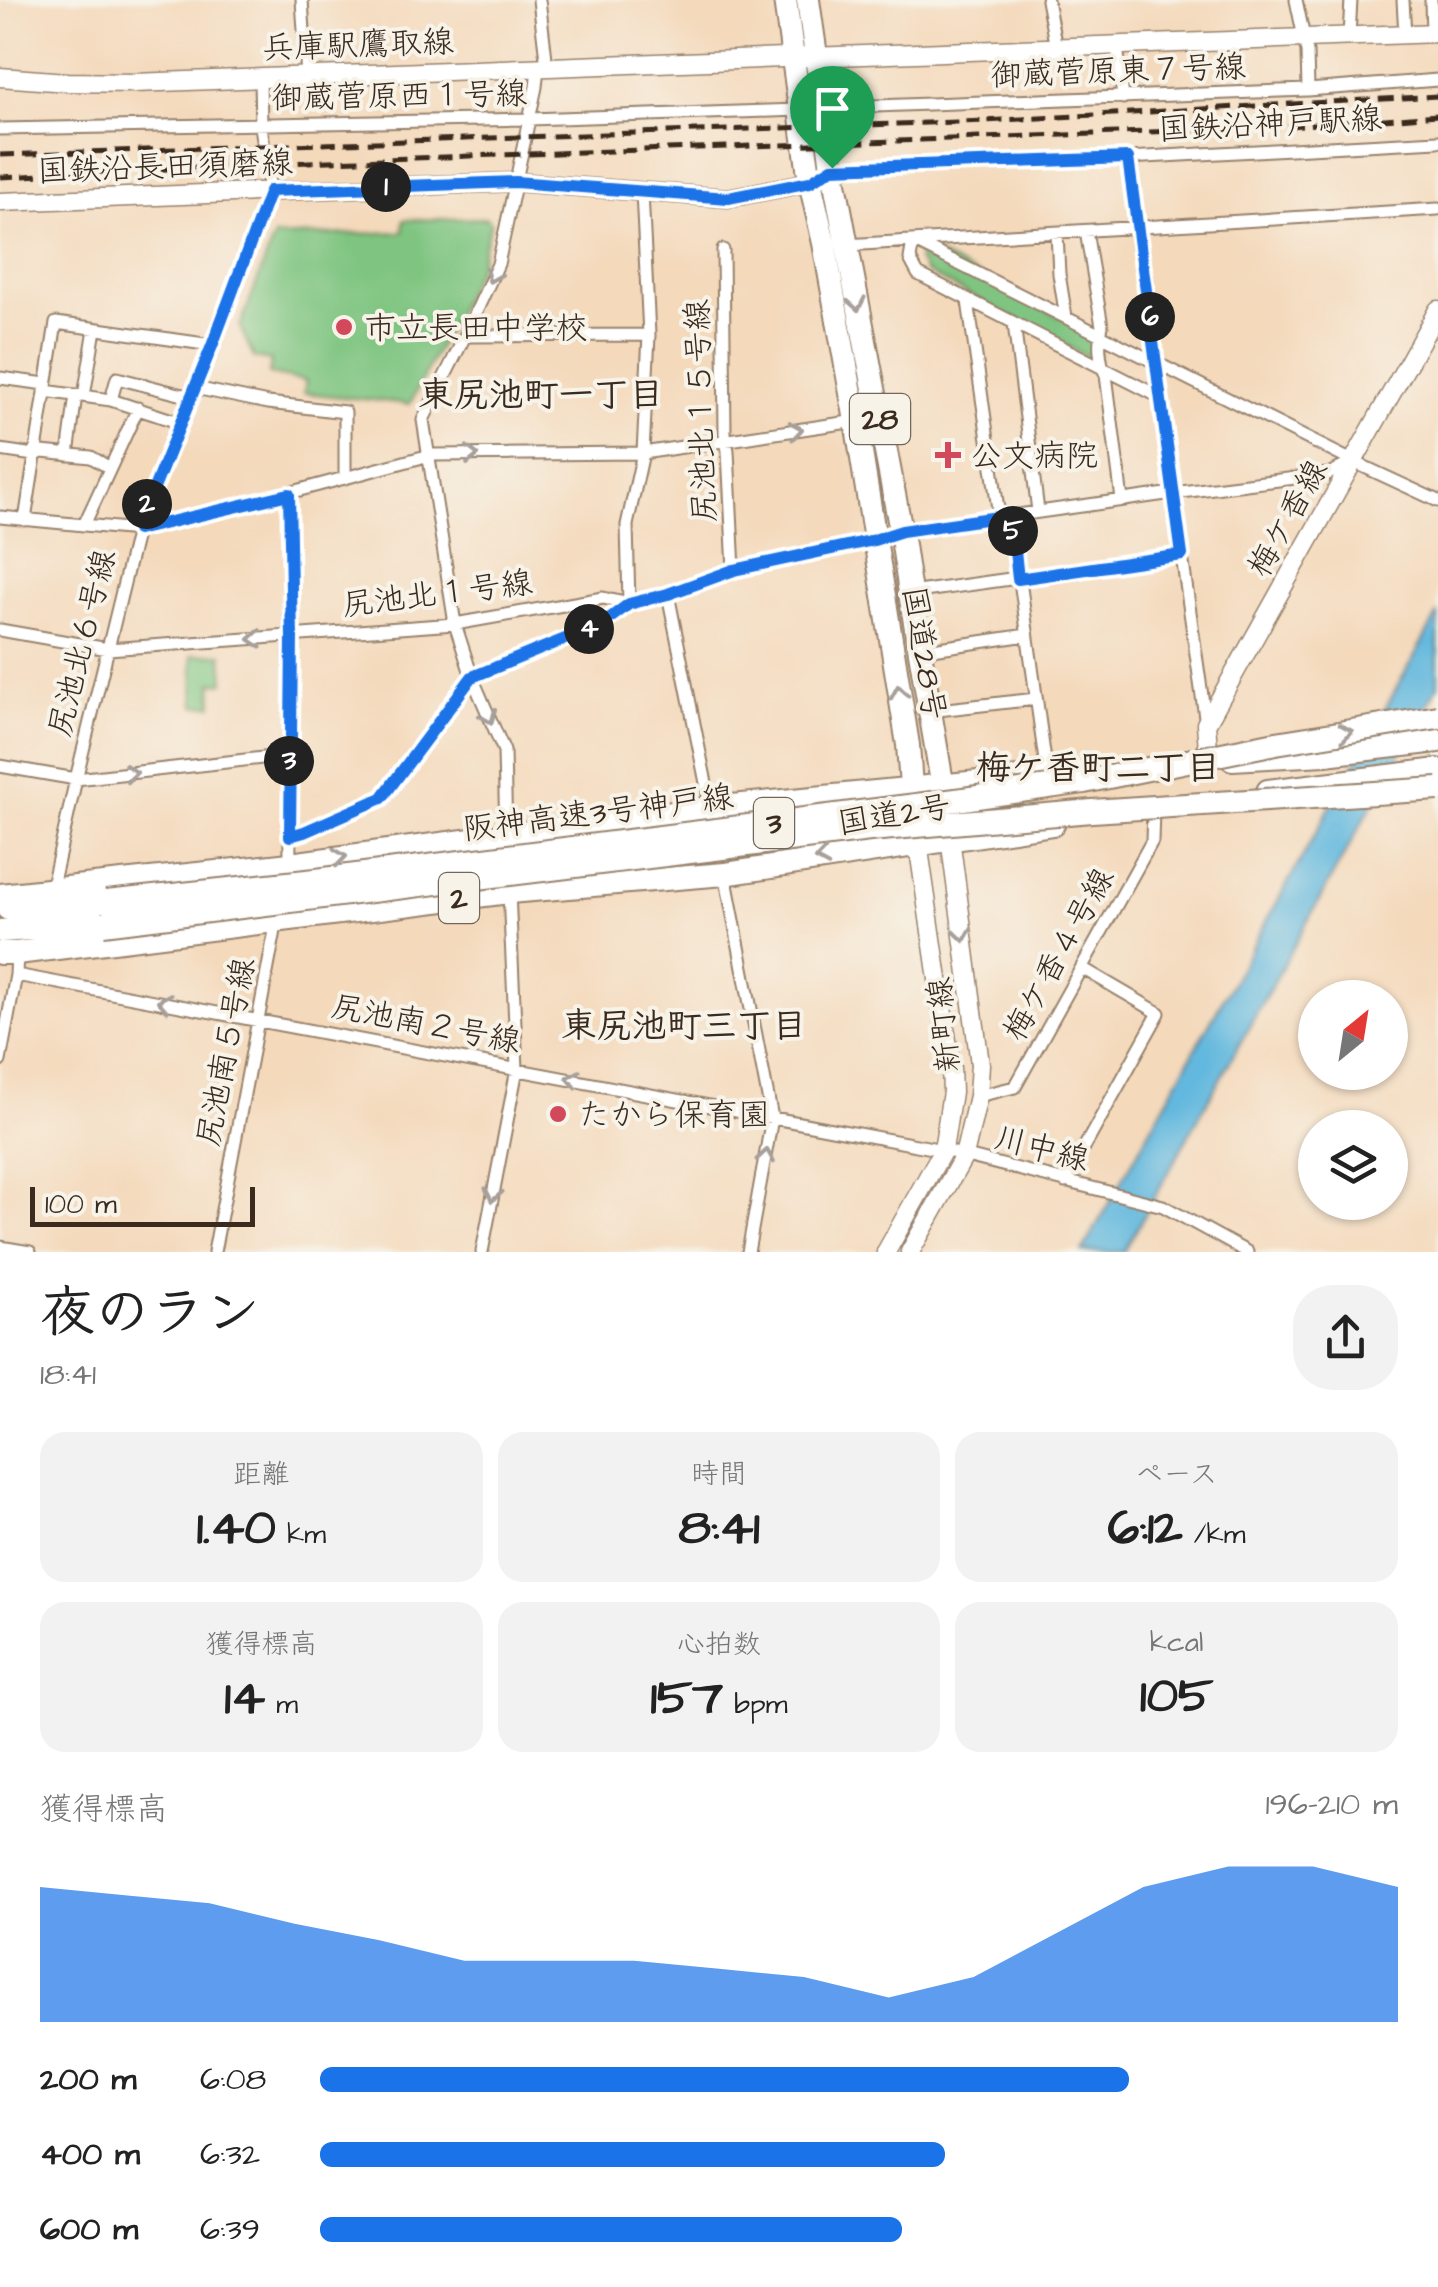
<!DOCTYPE html>
<html lang="ja">
<head>
<meta charset="utf-8">
<style>
	:root { --surface:#fff; --page:#f2f2f2; --text:#222; --muted:#767676; --accent:#1a73e8 }
	body { margin:0; font-family:"Architects Daughter","Klee One",sans-serif; background:var(--page); color:var(--text); height:100vh; display:flex; flex-direction:column; font-size:38px; white-space:nowrap }
	* { box-sizing:border-box; margin:0 }
	p { font-size:32px; color:var(--muted) }
	.icon { flex:none; width:55px; height:55px; fill:none; stroke:currentColor; stroke-width:2; stroke-linecap:round; stroke-linejoin:round }
	.map { position:relative; height:1252px; overflow:hidden }
	.drawer { display:flex; flex-direction:column; background:var(--surface); flex:1 }
	.drawer>* { flex:none }
	.needle { width:65px; rotate:30deg }
	.tools { position:absolute; left:1298px; top:980px; display:grid; gap:20px }
	.tools a { display:grid; place-items:center; width:110px; height:110px; border-radius:50%; background:var(--surface); box-shadow:0 2px 8px #0004; font-size:50px }
	.scale { position:absolute; left:30px; bottom:25px; width:225px; box-sizing:border-box; padding-left:10px; border:5px solid #3b2a1e; border-top:0; font-size:28px; line-height:35px; white-space:nowrap; color:#3b2a1e; -webkit-text-stroke:8px #f7f3e8; paint-order:stroke }
	.pin { position:absolute; display:grid; place-items:center; width:85px; height:85px; color:#fff; margin:-102px -42px; border-radius:50% 50% 50% 0; rotate:-45deg; box-shadow:0 0 10px #0007 }
	.pin .icon { rotate:45deg }
	.km { position:absolute; width:50px; height:50px; margin:-25px; border-radius:50%; background:#222; color:#fff; font-size:28px; line-height:50px; text-align:center }
	.round { display:grid; place-items:center; flex:none; width:105px; height:105px; border-radius:40px; background:var(--page) }
	.headline { display:flex; align-items:center; justify-content:space-between; height:170px; padding:0 40px }
	h1 { font-size:55px; font-weight:700; line-height:75px }
	.stats { display:grid; grid-template-columns:repeat(3,1fr); gap:15px; height:170px; padding:10px 40px }
	.stats div { display:grid; align-content:center; border-radius:25px; background:var(--page); text-align:center }
	.stats b { font-size:50px; font-weight:700 }
	.stats small { font-size:28px; font-weight:400 }
	.stats p { font-size:28px }
	.chart { height:280px; padding:20px 40px }
	.chart p { display:flex; justify-content:space-between }
	.chart svg { width:100%; height:180px; margin-top:10px; fill:var(--accent); opacity:.7 }
	ul { padding:0 40px; list-style:none; font-size:32px }
	li { display:grid; grid-template-columns:160px 120px 1fr; align-items:center; height:75px }
	li i { height:25px; border-radius:12px; background:var(--accent) }
	.map>svg:first-child { display:block }
</style>
</head>
<body>
<div class="map">
<svg width="1438" height="1252" viewBox="0 0 1438 1252">
	<rect width="100%" height="100%" fill="#f7f3e8"/>
	<filter id="ink" filterUnits="userSpaceOnUse"><feTurbulence type="fractalNoise" baseFrequency=".01" numOctaves="2"/><feDisplacementMap in="SourceGraphic" scale="20" xChannelSelector="R" yChannelSelector="G"/><feConvolveMatrix kernelMatrix="1 2 1 2 8 2 1 2 1" color-interpolation-filters="sRGB"/></filter>
	<filter id="wash" filterUnits="userSpaceOnUse"><feTurbulence type="fractalNoise" baseFrequency=".0048" numOctaves="4" result="noise"/><feDisplacementMap in="SourceGraphic" scale="40" xChannelSelector="R" yChannelSelector="G"/><feGaussianBlur stdDeviation="2.25" result="paint"/><feColorMatrix in="noise" values="0 0 0 0 0 0 0 0 0 0 0 0 0 0 0 0 0 1.4 0 .05"/><feComposite in="paint" operator="in"/></filter>
	<g filter="url(#wash)">
		<rect width="100%" height="100%" fill="#f4d9bb"/>
		<path fill="#7fc581" stroke="#5d7850" stroke-width="2.5" d="M486,218L491,222L478,268L410,404L304,393L306,381L269,374L271,361L254,358L240,327L274,237L403,232L404,220Z
			M924,248L1097,336L1099,356L1092,359L925,272L918,259Z
			M222,654L224,682L212,683L213,705L195,706L192,655Z"/>
		<path fill="#62b8de" stroke="#4e717e" stroke-width="2.5" d="M1438,614V686L1124,1252H1082Z"/>
	</g>
	<g filter="url(#ink)">
		<g fill="none" stroke-linecap="round" stroke-linejoin="round">
			<defs>
				<path id="street" d="M302,0L307,77
					M539,0L547,67
					M1047,0L1056,48
					M1296,0L1307,52L1308,90
					M1403,0L1405,35
					M1431,0L1432,33
					M1349,36L1351,0
					M1117,45L1123,98
					M823,108L1308,90L1438,80
					M0,129L529,119L800,110
					M1128,158L1173,493L1206,724
					M830,169L1128,158L1438,141
					M1086,231L1102,326C1098,340 1099,362 1106,375L1122,500
					M1057,233L1059,274L1066,317
					M846,245L1438,209
					M723,250L725,433L728,451L734,570
					M968,301L998,509L1012,523L1047,775
					M1014,324L1038,511
					M465,336L649,335
					M0,378L46,384
					M195,388L268,403L345,412V478
					M45,391L111,400L181,423
					M84,396L95,329
					M1160,397L918,274L910,259L913,241L1354,462L1438,501
					M111,400L117,378L191,397
					M0,450L34,455L42,452L91,457L110,468
					M68,455L76,395
					M289,493C291,617 289,740 290,864
					M0,517L137,530L289,493L430,455L643,453L856,421
					M25,520L56,323L212,345
					M84,525L138,408
					M899,532L1173,493L1328,474L1350,464
					M910,593L1182,555
					M668,594L711,808
					M629,604L627,525L643,453L649,335L642,192
					M0,630L108,649L455,624L603,598L629,604L668,594L734,570L877,539
					M919,651L1027,635
					M929,711L1036,699
					M0,766L76,779L289,755
					M290,836L383,798L472,677L603,624L629,604
					M506,836L504,751L472,677L455,624L423,420L465,336L498,264L536,87L538,67
					M725,874L772,1118L748,1252
					M51,891L76,779L137,530L212,345L270,191L261,126L260,78
					M16,975L943,1150L1163,1206L1247,1252
					M0,1061L16,975L17,953
					M978,1096L1015,1087L1152,841L1153,811
					M1065,1182L1159,1013L1082,968
					M0,1247L30,1252
					M214,1252L277,920
					M482,1252L517,1069L509,892"/>
				<path id="secondary" d="M0,77L67,82L134,83L1438,33
					M0,202L515,182L728,198L810,182
					M1209,760L1206,724L1438,310
					M886,1252L943,1150L952,1092L951,1068L918,843
					M910,1252L964,1156L978,1096L980,1064L950,838"/>
				<path id="highway" d="M785,0L810,182L824,243L856,421L908,745L912,801
					M808,0L832,167L901,531L910,593L945,800
					M1232,759L1325,754L1438,741
					M1268,791L1438,770
					M0,895L290,864L711,808L1101,770
					M8,909L106,902
					M0,931L103,924
					M0,953H17L509,892L725,874L1053,824"/>
			</defs>
			<use href="#street" stroke="#98826c" stroke-width="15"/>
			<use href="#secondary" stroke="#98826c" stroke-width="21"/>
			<use href="#highway" stroke="#98826c" stroke-width="26"/>
			<use href="#street" stroke="#fff" stroke-width="11"/>
			<use href="#secondary" stroke="#fff" stroke-width="18"/>
			<use href="#highway" stroke="#fff" stroke-width="22"/>
			<path stroke="#3b2a1e" stroke-width="5" stroke-dasharray="15 8" stroke-linecap="butt" d="M0,155L985,121L1438,96
				M0,177L329,161L1262,128L1438,115"/>
			<defs>
				<path id="highway-bridge" d="M106,902L316,880L956,800L1084,782L1276,743L1438,717
					M103,924L870,830L1092,811L1438,789"/>
			</defs>
			<use href="#highway-bridge" stroke="#98826c" stroke-width="26" stroke-linecap="butt"/>
			<use href="#highway-bridge" stroke="#fff" stroke-width="22"/>
		</g>
		<defs><path id="oneway-chevron" d="M-2-3.5L2.5 0L-2 3.5" fill="none" stroke-width="1.6" stroke-linecap="round" stroke-linejoin="round" transform="scale(2.5)"/></defs>
		<g stroke="#a79f9a">
			<use href="#oneway-chevron" transform="translate(492 276) rotate(113)"/>
			<use href="#oneway-chevron" transform="translate(857 304) rotate(79)"/>
			<use href="#oneway-chevron" transform="translate(796 430) rotate(-9)"/>
			<use href="#oneway-chevron" transform="translate(472 455) rotate(-1)"/>
			<use href="#oneway-chevron" transform="translate(255 639) rotate(176)"/>
			<use href="#oneway-chevron" transform="translate(899 692) rotate(-99)"/>
			<use href="#oneway-chevron" transform="translate(489 717) rotate(67)"/>
			<use href="#oneway-chevron" transform="translate(1346 732) rotate(-9)"/>
			<use href="#oneway-chevron" transform="translate(131 773) rotate(-6)"/>
			<use href="#oneway-chevron" transform="translate(340 857) rotate(-7)"/>
			<use href="#oneway-chevron" transform="translate(822 858) rotate(171)"/>
			<use href="#oneway-chevron" transform="translate(963 935) rotate(82)"/>
			<use href="#oneway-chevron" transform="translate(164 1002) rotate(-170)"/>
			<use href="#oneway-chevron" transform="translate(573 1079) rotate(-169)"/>
			<use href="#oneway-chevron" transform="translate(766 1156) rotate(-81)"/>
			<use href="#oneway-chevron" transform="translate(493 1195) rotate(101)"/>
		</g>
	</g>
	<g fill="none" stroke-linecap="round" stroke-linejoin="round" filter="url(#ink)">
		<defs>
			<path id="route" d="M1128,158L1182,555L1018,579L1012,523L1005,516L902,531L874,540L734,570L668,594L629,604L602,624L472,677L382,798L304,832L290,836L292,637L289,494L137,530L212,346L270,191L515,182L728,198L810,182L832,168Z"/>
		</defs>
		<use href="#route" stroke="#fff" stroke-width="20"/>
		<use href="#route" stroke="#1a73e8" stroke-width="12"/>
	</g>
	<g fill="#d1495b" stroke="#f7f3e8" stroke-width="4">
		<circle cx="344" cy="327" r="10"/>
		<path d="M943 440h10v10h10v10h-10v10h-10v-10h-10v-10h10z"/>
		<circle cx="558" cy="1114" r="10"/>
	</g>
	<g text-anchor="middle" stroke-width="8" stroke-linejoin="round" paint-order="stroke">
		<g fill="#f7f3e8" stroke="#73665b" stroke-width="2.5">
			<rect x="850" y="394" width="60" height="50" rx="8"/>
			<rect x="754" y="798" width="40" height="50" rx="8"/>
			<rect x="439" y="873" width="40" height="50" rx="8"/>
		</g>
		<g font-size="30" font-weight="bold" fill="#3b2a1e">
			<text x="880" y="429">28</text>
			<text x="774" y="833">3</text>
			<text x="459" y="908">2</text>
		</g>
		<g font-size="32" fill="#3b2a1e" stroke="#f7f3e8">
			<text transform="translate(358 44) rotate(-2)" y="11">兵庫駅鷹取線</text>
			<text transform="translate(1118 70) rotate(-2)" y="11">御蔵菅原東７号線</text>
			<text transform="translate(399 95) rotate(-1)" y="11">御蔵菅原西１号線</text>
			<text transform="translate(1270 123) rotate(-3)" y="11">国鉄沿神戸駅線</text>
			<text transform="translate(165 166) rotate(-2)" y="11">国鉄沿長田須磨線</text>
			<text transform="translate(700 411) rotate(-92)" y="11">尻池北１５号線</text>
			<text transform="translate(1287 518) rotate(-61)" y="11">梅ケ香線</text>
			<text transform="translate(437 593) rotate(-7)" y="11">尻池北１号線</text>
			<text transform="translate(81 643) rotate(-76)" y="11">尻池北６号線</text>
			<text transform="translate(925 653) rotate(81)" y="11">国道28号</text>
			<text transform="translate(598 812) rotate(-7)" y="11">阪神高速3号神戸線</text>
			<text transform="translate(894 814) rotate(-9)" y="11">国道2号</text>
			<text transform="translate(1058 954) rotate(-61)" y="11">梅ケ香４号線</text>
			<text transform="translate(426 1023) rotate(11)" y="11">尻池南２号線</text>
			<text transform="translate(943 1025) rotate(-96)" y="11">新町線</text>
			<text transform="translate(225 1052) rotate(-79)" y="11">尻池南５号線</text>
			<text transform="translate(1042 1148) rotate(14)" y="11">川中線</text>
		</g>
		<g font-size="32" fill="#3b2a1e" stroke="#f7f3e8" text-anchor="start">
			<text x="364" y="338">市立長田中学校</text>
			<text x="970" y="466">公文病院</text>
			<text x="578" y="1125">たから保育園</text>
		</g>
		<g font-size="35" font-weight="bold" fill="#3b2a1e" stroke="#f7f3e8">
			<text x="541" y="406">東尻池町一丁目</text>
			<text x="1098" y="779">梅ケ香町二丁目</text>
			<text x="684" y="1037">東尻池町三丁目</text>
		</g>
	</g>
</svg>
<div class="tools">
<a><svg class="needle" viewBox="-14 -14 28 28"><path d="M0-13l5 13h-10z" fill="#e53935"/><path d="M0 13l5-13h-10z" fill="#767676"/></svg></a>
<a><svg class="icon" aria-label="layers" viewBox="0 0 24 24"><path d="M12 4l9 5-9 5-9-5zM3 14l9 5 9-5"/></svg></a>
</div>
<div class="scale">100 m</div>
<div class="pin" style="left:832px;top:168px;background:#1e9e55"><svg class="icon" aria-label="arrive" viewBox="0 0 24 24"><path d="M6 21V4h12l-3 4 3 4H6"/></svg></div>
<b class="km" style="left:386px;top:187px">1</b>
<b class="km" style="left:147px;top:504px">2</b>
<b class="km" style="left:289px;top:761px">3</b>
<b class="km" style="left:589px;top:629px">4</b>
<b class="km" style="left:1013px;top:531px">5</b>
<b class="km" style="left:1150px;top:317px">6</b>
</div>
<section class="drawer">
<div class="headline"><div><h1>夜のラン</h1><p>18:41</p></div><a class="round"><svg class="icon" aria-label="share" viewBox="0 0 24 24"><path d="M12 15V3M7 8l5-5 5 5M5 13v7h14v-7"/></svg></a></div>
<div class="stats">
<div><p>距離</p><b>1.40<small> km</small></b></div>
<div><p>時間</p><b>8:41</b></div>
<div><p>ペース</p><b>6:12<small> /km</small></b></div>
</div>
<div class="stats">
<div><p>獲得標高</p><b>14<small> m</small></b></div>
<div><p>心拍数</p><b>157<small> bpm</small></b></div>
<div><p>kcal</p><b>105</b></div>
</div>
<div class="chart"><p><span>獲得標高</span>196–210 m</p>
<svg viewBox="0 0 160 44" preserveAspectRatio="none"><path d="M0 44V11L10 13L20 15L30 20L40 24L50 29L60 29L70 29L80 31L90 33L100 38L110 33L120 22L130 11L140 6L150 6L160 11V44z"/></svg>
</div>
<ul>
<li><b>200 m</b>6:08<i style="width:75%"></i></li>
<li><b>400 m</b>6:32<i style="width:58%"></i></li>
<li><b>600 m</b>6:39<i style="width:54%"></i></li>
</ul>
</section>
</body>
</html>
